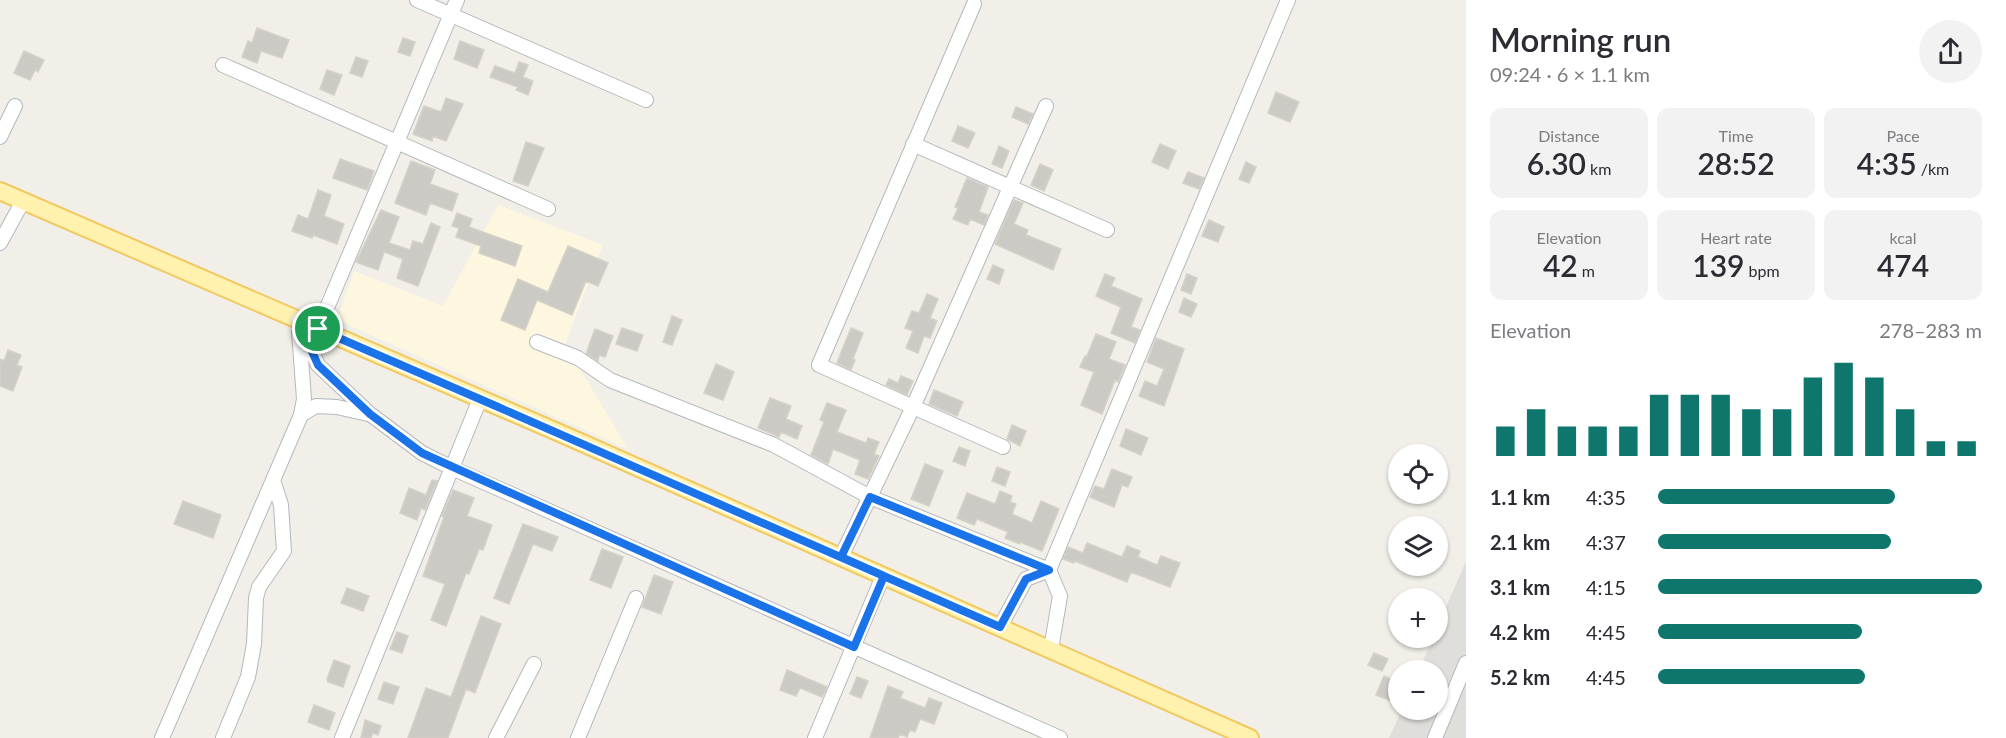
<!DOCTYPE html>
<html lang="en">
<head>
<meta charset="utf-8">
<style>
	:root { --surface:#fff; --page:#f2f2f3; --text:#2b2b33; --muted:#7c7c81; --accent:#0f766e }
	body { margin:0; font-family:Lato,sans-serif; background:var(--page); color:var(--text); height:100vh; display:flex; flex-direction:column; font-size:22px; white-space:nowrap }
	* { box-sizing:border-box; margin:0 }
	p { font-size:20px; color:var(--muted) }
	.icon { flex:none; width:33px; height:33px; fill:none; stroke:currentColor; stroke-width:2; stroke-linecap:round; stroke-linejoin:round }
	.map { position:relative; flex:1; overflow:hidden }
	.side { display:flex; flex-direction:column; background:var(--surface); width:540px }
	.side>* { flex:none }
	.fabs { position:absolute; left:1388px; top:444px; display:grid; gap:12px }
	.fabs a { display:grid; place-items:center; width:60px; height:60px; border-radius:50%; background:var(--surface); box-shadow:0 2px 4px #0004; font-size:30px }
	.pin { position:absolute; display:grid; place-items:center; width:51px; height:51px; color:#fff; margin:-26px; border:3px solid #fff; border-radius:50%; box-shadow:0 2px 6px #0007 }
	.round { display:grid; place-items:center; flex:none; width:63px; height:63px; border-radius:32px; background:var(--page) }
	.head { display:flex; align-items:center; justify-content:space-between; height:102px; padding:0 24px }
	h1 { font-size:33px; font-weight:600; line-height:45px }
	.metrics { display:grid; grid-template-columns:repeat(3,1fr); gap:9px; height:102px; padding:6px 24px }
	.metrics div { display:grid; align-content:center; border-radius:12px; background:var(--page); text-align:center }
	.metrics b { font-size:30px; font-weight:600 }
	.metrics small { font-size:16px; font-weight:400 }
	.metrics p { font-size:16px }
	.chart { height:168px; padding:12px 24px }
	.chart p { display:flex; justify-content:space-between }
	.chart svg { width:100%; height:108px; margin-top:6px; stroke:var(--accent); stroke-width:6 }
	ul { padding:0 24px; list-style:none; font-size:20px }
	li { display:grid; grid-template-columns:96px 72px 1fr; align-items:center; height:45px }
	li i { height:15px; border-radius:8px; background:var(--accent) }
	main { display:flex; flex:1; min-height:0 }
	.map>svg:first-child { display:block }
</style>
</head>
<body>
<main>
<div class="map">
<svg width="1466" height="738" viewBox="0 0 1466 738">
	<rect width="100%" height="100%" fill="#f1efe8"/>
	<path fill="#fef7e0" d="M498,205L603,245L565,344L628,449L337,320L354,271L443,306Z"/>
	<path fill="#e0deda" d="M1466,561V738H1389L1402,710H1437V670H1419L1433,638H1437V628Z"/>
	<path fill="#cccac5" stroke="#d6d1c6" stroke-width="1.5" d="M257,28L289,40L282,58L261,51L257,63L242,57L248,41L252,43Z
		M403,38L415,42L410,56L398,52Z
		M460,41L484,50L477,68L454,59Z
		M24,51L44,60L38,72L35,70L30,80L14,73Z
		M356,57L368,61L362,77L350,73Z
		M519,62L528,65L523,77L533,81L528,95L516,90L518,87L490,77L495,66L515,73Z
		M327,70L342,75L334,95L320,89Z
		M1276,92L1299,102L1290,122L1268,113Z
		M446,98L463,104L446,141L433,136L432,141L413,134L424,106L441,112Z
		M1016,107L1033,114L1028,124L1012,117Z
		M958,126L975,133L968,148L952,141Z
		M526,142L544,148L528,186L513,181Z
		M1160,144L1176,151L1168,169L1152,162Z
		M999,146L1009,151L1002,168L992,164Z
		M340,159L374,171L367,190L333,178Z
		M411,161L435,170L430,184L458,194L452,211L430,203L426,215L395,203Z
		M1246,162L1256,167L1249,183L1239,179Z
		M1040,164L1053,170L1044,191L1031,185Z
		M1188,172L1204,178L1199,189L1183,183Z
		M967,178L988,187L979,212L988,215L984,225L970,219L968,225L953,219L958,208L955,207Z
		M318,190L331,195L324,216L344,224L337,244L313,235L312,238L292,231L298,215L308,219Z
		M1014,200L1023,203L1014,224L1028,230L1026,235L1061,249L1053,270L995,244Z
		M381,210L399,217L389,243L410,250L413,241L423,244L431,223L440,227L418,286L397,278L403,259L384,252L378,270L356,262Z
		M457,213L472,219L469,227L522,246L515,266L479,253L481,246L456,237L459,228L452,226Z
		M1209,220L1224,227L1218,242L1202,236Z
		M568,246L608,263L598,286L586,281L572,315L537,300L525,330L501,320L518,279L548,292Z
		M993,265L1004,270L999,284L987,279Z
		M1105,274L1115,278L1111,286L1142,299L1131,327L1140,330L1135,343L1111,333L1121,307L1096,296Z
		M1187,274L1197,278L1191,294L1181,290Z
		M927,294L938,299L930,318L937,321L930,338L924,336L918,353L906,348L913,331L905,328L912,311L919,313Z
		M1184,298L1197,304L1191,317L1179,312Z
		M672,316L682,320L672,345L663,342Z
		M622,328L643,335L637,351L616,344Z
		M851,328L863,333L853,359L855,360L851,370L837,363Z
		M595,329L613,336L605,357L599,355L598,361L587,354V351Z
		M1096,334L1116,342L1109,359L1125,365L1118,382L1115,380L1102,414L1081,405L1094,372L1080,367L1085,356H1087Z
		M1156,338L1184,349L1164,406L1139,396L1145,381L1157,386L1164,369L1147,362Z
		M8,350L21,355L17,365L22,367L13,391L0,386V359L4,361Z
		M716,364L734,372L723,400L704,393Z
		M901,376L913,381L907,395L886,385L889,379L898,383Z
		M934,390L963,402L957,416L929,404Z
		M770,398L791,406L786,419L802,426L797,439L781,432L779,437L758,428Z
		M827,403L846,410L837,432L866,443L868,438L879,442L874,454L879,456L868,479L855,474L860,460L833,449L828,464L811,455L824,422L820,420Z
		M1012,425L1026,431L1020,446L1007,439Z
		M1126,429L1148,438L1141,455L1120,446Z
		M959,447L970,451L965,466L953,461Z
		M925,464L943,471L929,506L911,499Z
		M997,467L1010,472L1005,486L992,481Z
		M1112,469L1132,477L1128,487L1122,485L1114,507L1090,497L1095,486L1104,489Z
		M432,480L437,481L425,510L421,508L417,520L400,513L409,488L426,495Z
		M453,490L474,498L467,516L492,525L483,550L479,549L469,574L466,573L446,626L431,620L445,584L423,576L444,517L442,516Z
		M1000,491L1012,496L1010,502L1016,504L1012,514L1032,523L1041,501L1059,509L1042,551L1020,542V544L1005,538L1008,532L977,519L974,525L957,518L967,493L995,504Z
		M183,501L221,515L213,538L174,524Z
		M523,524L558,537L552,551L533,544L509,604L494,598Z
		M1087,543L1122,557L1127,546L1140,551L1138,557L1157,565L1161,556L1180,563L1170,587L1131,572L1127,582L1075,561L1074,563L1063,559L1068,547L1083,553Z
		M602,549L623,557L611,588L590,580Z
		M654,575L673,582L661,614L642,607Z
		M347,588L369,596L363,611L341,603Z
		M481,616L501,624L475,693L466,689L448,738H408L426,688L451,697Z
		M397,632L408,636L402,653L390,649Z
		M1374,653L1388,659L1382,671L1368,665Z
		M334,660L350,666L343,687L328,682L327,679Z
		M787,670L827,687L822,697L800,688L796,696L780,690Z
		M1384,676L1398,682V692L1394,702L1376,695Z
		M857,677L868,681L861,698L850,694Z
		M384,682L399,687L393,704L378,699Z
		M888,686L903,692L900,698L925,708L929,698L942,703L934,724L920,719L915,732L910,730L907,737L900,734L898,738H870Z
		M314,705L335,713L329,730L308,722Z
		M365,720L381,726L378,735L373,733L371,738H361Z"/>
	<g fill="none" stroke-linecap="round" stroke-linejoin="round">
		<defs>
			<path id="minor" d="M417,0L646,100
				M974,4L819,365L1003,447
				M223,65L548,209
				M0,137L15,106
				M913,144L1107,230
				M0,243L23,201
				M298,320L318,365L370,414L422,453L452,468L1060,738
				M318,329L457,0
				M537,342L578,358L610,380L774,445L870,497L1049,570L1060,596L1051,649
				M301,415L316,406L337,407L368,414
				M841,557L913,407L1046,106
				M1000,627L1026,579L1049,570L1288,0
				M162,738L301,415L304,399L299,332
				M223,738L248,677L254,644L256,598L259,587L284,551L281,505L273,480
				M342,738L480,399
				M496,738L534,664
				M578,738L636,598
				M815,738L883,576
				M1435,738L1466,663"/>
			<path id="major" d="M0,191L562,434L1250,738"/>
		</defs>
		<use href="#minor" stroke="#b5b8bc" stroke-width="16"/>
		<use href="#major" stroke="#f2c960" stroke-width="20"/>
		<use href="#minor" stroke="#fff" stroke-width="14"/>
		<use href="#major" stroke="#fff2af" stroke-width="16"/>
	</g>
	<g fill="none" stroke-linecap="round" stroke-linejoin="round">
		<defs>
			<path id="route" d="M318,329C546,427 773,528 1000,627L1026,579L1049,570L870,497L841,557L884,576L854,647L422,453L370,414L318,365L298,320L318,329"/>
		</defs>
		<use href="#route" stroke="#fff" stroke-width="12"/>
		<use href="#route" stroke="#1a73e8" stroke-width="8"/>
	</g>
</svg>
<div class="fabs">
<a><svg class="icon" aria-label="locate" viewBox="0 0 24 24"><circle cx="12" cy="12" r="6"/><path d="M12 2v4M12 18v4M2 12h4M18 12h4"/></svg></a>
<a><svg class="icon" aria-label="layers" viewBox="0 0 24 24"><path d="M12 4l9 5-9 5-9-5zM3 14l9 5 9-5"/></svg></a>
<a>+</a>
<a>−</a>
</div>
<div class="pin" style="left:318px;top:329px;background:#1e9e55"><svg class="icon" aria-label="arrive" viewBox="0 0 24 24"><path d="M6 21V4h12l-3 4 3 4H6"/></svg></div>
</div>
<section class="side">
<div class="head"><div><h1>Morning run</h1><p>09:24 · 6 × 1.1 km</p></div><a class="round"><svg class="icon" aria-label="share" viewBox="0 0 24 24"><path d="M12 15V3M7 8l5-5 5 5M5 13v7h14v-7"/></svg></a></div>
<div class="metrics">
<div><p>Distance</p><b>6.30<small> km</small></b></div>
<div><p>Time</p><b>28:52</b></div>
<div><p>Pace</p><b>4:35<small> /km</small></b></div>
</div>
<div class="metrics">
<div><p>Elevation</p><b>42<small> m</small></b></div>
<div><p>Heart rate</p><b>139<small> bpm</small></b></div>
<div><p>kcal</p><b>474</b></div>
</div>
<div class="chart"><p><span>Elevation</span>278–283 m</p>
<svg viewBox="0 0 160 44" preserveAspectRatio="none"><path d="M5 44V32M15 44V25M25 44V32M35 44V32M45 44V32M55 44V19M65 44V19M75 44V19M85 44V25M95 44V25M105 44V12M115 44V6M125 44V12M135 44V25M145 44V38M155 44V38"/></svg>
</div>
<ul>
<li><b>1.1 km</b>4:35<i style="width:73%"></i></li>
<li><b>2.1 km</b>4:37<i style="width:72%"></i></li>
<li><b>3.1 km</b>4:15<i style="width:100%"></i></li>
<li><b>4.2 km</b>4:45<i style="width:63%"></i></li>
<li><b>5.2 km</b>4:45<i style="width:64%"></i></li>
</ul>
</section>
</main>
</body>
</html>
